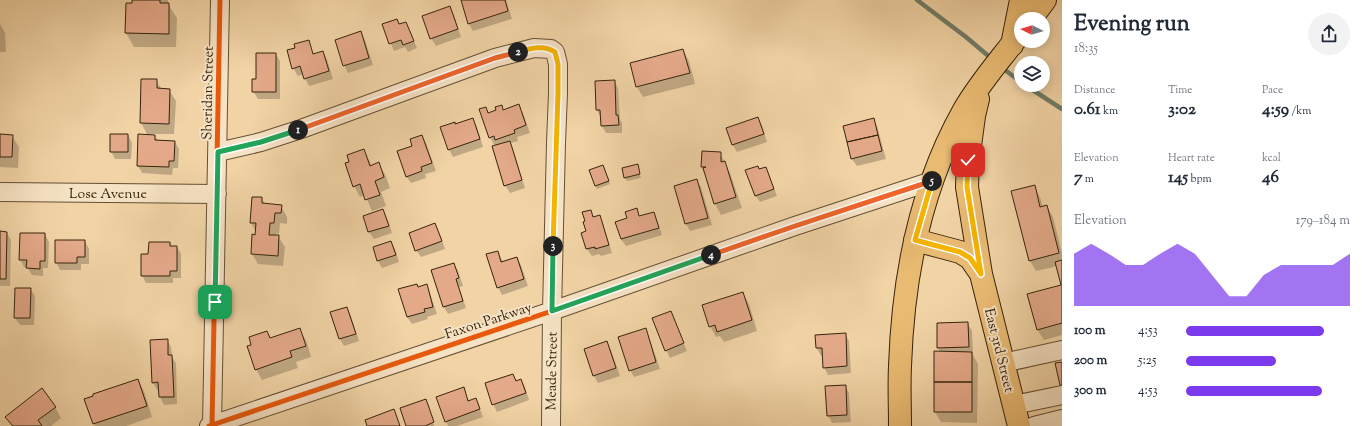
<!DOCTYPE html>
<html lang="en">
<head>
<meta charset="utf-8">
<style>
	:root { --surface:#fff; --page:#f2f2f3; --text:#1f2937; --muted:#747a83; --accent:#7c3aed }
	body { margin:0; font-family:"Sorts Mill Goudy",serif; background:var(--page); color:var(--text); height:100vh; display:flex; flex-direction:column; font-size:15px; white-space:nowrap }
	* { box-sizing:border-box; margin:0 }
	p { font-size:13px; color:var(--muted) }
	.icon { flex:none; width:22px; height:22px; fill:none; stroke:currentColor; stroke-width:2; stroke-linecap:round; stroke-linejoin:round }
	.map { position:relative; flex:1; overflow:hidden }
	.sheet { display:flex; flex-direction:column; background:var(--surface); width:300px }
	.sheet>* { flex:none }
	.needle { width:26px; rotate:275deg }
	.tools { position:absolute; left:1014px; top:12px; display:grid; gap:8px }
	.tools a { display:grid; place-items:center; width:36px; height:36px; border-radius:50%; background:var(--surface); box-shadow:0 2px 10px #0003; font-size:20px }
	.pin { position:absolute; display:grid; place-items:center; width:34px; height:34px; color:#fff; margin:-17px; border-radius:8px; box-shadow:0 2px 6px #0006 }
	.km { position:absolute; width:20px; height:20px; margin:-10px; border-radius:50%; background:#222; color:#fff; font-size:11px; line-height:20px; text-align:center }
	.round { display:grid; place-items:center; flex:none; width:42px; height:42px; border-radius:21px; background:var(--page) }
	.headline { display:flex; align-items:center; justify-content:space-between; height:68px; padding:0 12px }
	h1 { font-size:22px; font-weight:800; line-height:30px }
	.metrics { display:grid; grid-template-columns:repeat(3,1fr); gap:6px; height:68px; padding:4px 12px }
	.metrics div { display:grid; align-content:center }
	.metrics b { font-size:17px; font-weight:800 }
	.metrics small { font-size:11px; font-weight:400 }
	.metrics p { font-size:11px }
	.chart { height:112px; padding:8px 12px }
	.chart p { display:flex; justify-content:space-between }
	.chart svg { width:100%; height:72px; margin-top:4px; fill:var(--accent); opacity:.7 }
	ul { padding:0 12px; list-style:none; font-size:13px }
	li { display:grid; grid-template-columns:64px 48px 1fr; align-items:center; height:30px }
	li i { height:10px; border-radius:5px; background:var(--accent) }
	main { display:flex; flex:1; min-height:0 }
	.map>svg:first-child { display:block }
</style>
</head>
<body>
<main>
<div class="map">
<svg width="1062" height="426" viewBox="0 0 1062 426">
	<rect width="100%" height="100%" fill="#f1d3a5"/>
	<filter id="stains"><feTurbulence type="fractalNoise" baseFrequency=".005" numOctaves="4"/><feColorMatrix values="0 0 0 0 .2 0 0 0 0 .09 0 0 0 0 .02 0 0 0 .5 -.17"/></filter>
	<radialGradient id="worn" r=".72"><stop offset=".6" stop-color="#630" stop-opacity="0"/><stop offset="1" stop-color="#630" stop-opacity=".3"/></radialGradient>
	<path fill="#0003" d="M133,0H168V4L177,18L176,47H134L126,33Z
		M462,0H506L512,19L473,31L469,24Z
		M450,7L454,15L461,37L436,46L431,38Z
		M406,23L417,48L408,52L405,47L394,51L383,25H400Z
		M0,24L5,33L6,52H0Z
		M361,32L365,40L373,65L348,73L344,65Z
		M308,41L314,55L323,52L327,59L333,79L309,86L303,74L298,76L293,68L296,49Z
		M683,50L689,61L695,84L643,97L637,87Z
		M276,54L280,61V99H258L253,91L257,80Z
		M156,80L162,90H169L176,101L174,134H147L141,123Z
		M614,81L618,88L620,119L622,123V133H606L602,126L601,118L597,110Z
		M501,106L504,111L518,106L523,113L530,133L517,137L518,141L510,143L513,149L525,188L510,193L505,185L495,146L490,138L486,108L489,114L498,111Z
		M757,118L762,125L767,142L737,152L733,145L727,129Z
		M873,119L877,126L886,159L857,166L852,159Z
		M473,120L477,127L483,147L453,157L449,149L455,125Z
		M0,135L12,136L19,147L18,168L0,167Z
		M128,135L132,143L131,159H115L111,151Z
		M155,136L158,141L175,142L179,149L178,168H173L172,175L142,173L138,166Z
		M422,136L426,143L436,171L425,174L426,178L411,183L406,176L413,147Z
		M364,150L372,166L378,164L385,174L390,188L381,192L386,206L372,211L365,195L360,197L354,186Z
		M720,153L730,173L742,208L721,215L715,204L702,167Z
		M637,165L641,178L627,181L625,178Z
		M758,167L760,170L765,168L769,175L777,196L760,202L755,195Z
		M604,169L610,184L597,189L595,185Z
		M696,180L701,187L712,225L690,231L686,224L675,186Z
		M1034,186L1040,197L1043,207L1047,206L1053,217L1062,253V283L1058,266L1036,271L1030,261Z
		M262,198L265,205L281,206L287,217V224L280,223L279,234L276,233V236H278L285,247L283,266L258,264L252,254L257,233L251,223Z
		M636,209L640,217L653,213L657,220L662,235L626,246L621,239L617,223L629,219Z
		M383,210L387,218L392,233L374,239L369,232L364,216Z
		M590,211L595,218L599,216L603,224L612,253L601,256L599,254L592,256L587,249L582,233L587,232L586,222Z
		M435,224L439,232L445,249L421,257L416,250Z
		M0,232L7,233L11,240L10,286H0Z
		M45,234L49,242L48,268H43V276L32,275L27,267H24L20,259Z
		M85,241L89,249V264H81V270H60L56,262Z
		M391,242L395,249L399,262L382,268L378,261Z
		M170,243L172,247H177L181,254V278H173V283H146L142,275L149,255Z
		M498,252L503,262L517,258L521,265L528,286L502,295L498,287Z
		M454,264L458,271L463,286L459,287L466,308L448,314L444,307Z
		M426,285L430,293L437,314L427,317L428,319L412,324L407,317L418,288Z
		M1062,286V335L1044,340L1037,329Z
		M30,289L35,296L34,325H20L15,318Z
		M743,293L749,304L757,331L724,342L720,336L716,337L710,326Z
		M347,308L351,316L359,341L344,346L340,339Z
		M670,312L687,351L670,358L666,350Z
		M968,324L972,331L973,355L978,364L977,423L941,422L935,412L941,353L938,347Z
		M299,329L306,340L311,357L296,362L298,368L262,380L256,369L253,345L267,332L271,339Z
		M645,330L649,337L660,369L634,377L630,370Z
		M845,334L849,341L851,373L828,375L824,367L823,355L821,356L817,348L816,336Z
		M167,340L171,347L172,357L176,363L177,404L164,405L160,397L159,389L157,390L153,382Z
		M607,342L611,350L620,376L598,383L594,376Z
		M513,375L516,381L521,380L525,387L529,400L497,412L493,404Z
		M138,380L144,391L152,417L126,426H95L85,400Z
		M845,386L849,393L851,422L832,423L828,415Z
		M463,388L469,401L476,399L483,417L457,426H448L446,421Z
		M426,401L430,407H428L434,426H407Z
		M55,407L61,418L51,426H12L7,417Z"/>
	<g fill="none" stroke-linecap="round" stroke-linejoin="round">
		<path stroke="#737d68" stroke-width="4.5" d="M917,0L966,37L992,59
			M1001,67L1021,82
			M1025,85L1062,109"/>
	</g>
	<path fill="#e4a989" stroke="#36240d" d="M132,0H160V3H169V34L125,33L126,3H132Z
		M461,0H505L508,11L468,24Z
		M450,6L458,29L430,39L422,16Z
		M397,19L399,24L406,22L414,41L403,45L401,40L389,44L382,24Z
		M361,31L369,58L343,66L335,40Z
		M309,40L313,54L323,51L329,71L304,79L300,66L292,69L287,50L295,48L294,44Z
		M683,49L690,73L636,87L630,63Z
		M256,53H276V92H252V79H256Z
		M141,79H157V88L170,89L169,124L140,123Z
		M615,80L616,115H618L619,125L601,126L600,110H596L595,81Z
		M519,104L526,125L514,130L515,133L495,140L494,136L489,138L479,109L486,107L488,113L496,110L495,107L502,105L503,110Z
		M758,117L764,134L732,145L726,128Z
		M473,118L480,139L448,150L440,127L455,122V124Z
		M874,118L878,135L847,142L843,126Z
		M0,134L13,135L12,157H0Z
		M110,134H128V152H110Z
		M138,134L155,135V140L175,141L174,161H169V167L137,166Z
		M422,135L432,163L421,167L422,171L406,177L397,151L412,146L410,139Z
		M878,135L882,151L851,159L847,142Z
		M510,141L522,180L504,186L492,146Z
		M364,149L370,166L379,162L384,177L375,181L380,195L365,200L360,184L353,187L345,163L349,162L347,155Z
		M702,151L721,152V162L725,161L736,197L714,204L703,168L706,167H701Z
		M638,164L640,174L624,178L622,168Z
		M603,165L609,181L595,186L589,170Z
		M758,166L759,169L766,167L774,189L755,196L745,170Z
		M697,179L708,218L685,224L674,186Z
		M1035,185L1040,207L1047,205L1059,253L1029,261L1011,191Z
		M252,197H262V203L282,205L281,213H275L274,223H270L269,235H279L278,256L251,254L252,234L255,235L256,223H250Z
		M637,208L639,216L654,212L659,228L621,239L615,222L627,218L625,212Z
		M383,209L389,226L368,232L363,216Z
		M591,210L593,217L600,215L609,245L595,249V247L586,249L581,233L586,231L583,222L585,221L582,212Z
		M435,223L442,241L415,251L409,233Z
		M0,231L7,232L6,279H0Z
		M20,233H45V261H40V269L26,268L27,260H19Z
		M55,240H85V257H77V263H55Z
		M391,241L396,255L377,261L373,247Z
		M149,242H170V246H177V271H170V276H141V254H148Z
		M498,251L501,262L517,257L524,279L497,288L486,254Z
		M1062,260V323L1037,330L1027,294L1061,285L1055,262Z
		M454,263L459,278L456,279L463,301L443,307L431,270Z
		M417,284L418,287L427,284L433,307L424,309L425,312L407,317L398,289Z
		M15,288H31L30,318H14Z
		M743,292L752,320L717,332L715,325L709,327L702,305Z
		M347,307L356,334L339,339L330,312Z
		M671,311L684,343L665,351L652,318Z
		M968,322L969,347L937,348V323Z
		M300,328L306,346L290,351L292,357L255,370L247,346L251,345L249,337L267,331L270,338Z
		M646,328L656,362L629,371L618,337Z
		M846,333L847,366L823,368L822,348H816L815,335Z
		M168,339V355H172L174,397H159L158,382L152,383L150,340Z
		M607,341L616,368L593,376L584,349Z
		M934,351L972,352V382H934Z
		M1062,362V385H1060L1055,363Z
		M513,374L516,381L521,379L526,393L492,405L485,383Z
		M138,379L147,406L93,424L84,399L93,396V394Z
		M934,382H972V412H934Z
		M846,385L847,415L827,416L825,386Z
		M464,387L468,401L476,398L480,409L445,422L436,397Z
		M42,388L56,407L38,420L42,426H13L5,417Z
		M426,399L434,422L425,426H406L400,408Z
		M394,409L400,426H367L365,420Z"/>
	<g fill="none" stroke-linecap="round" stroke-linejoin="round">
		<defs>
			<path id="minor" d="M218,152L261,142L301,129L495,58L534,48L551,49L555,52L558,64V93L556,143L552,311L551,426
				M0,192L217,194
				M1003,363L1062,350
				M1014,405L1062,395
				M209,426L552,311L795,226L932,181
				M212,426L220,0
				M1034,426L1062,419"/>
			<path id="major" d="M1031,19L1045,0
				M1012,45L1021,0
				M978,99L974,116L968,161L967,187L981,274L1019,426
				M915,240L960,252L970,258L981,274
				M900,426C900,406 899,386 900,366C903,277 920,188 964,110C980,82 1002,58 1021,32"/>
		</defs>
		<use href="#minor" stroke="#655033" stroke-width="20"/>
		<use href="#major" stroke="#36240d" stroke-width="24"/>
		<use href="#minor" stroke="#f6e2c4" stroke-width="18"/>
		<use href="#major" stroke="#e8ba72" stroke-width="22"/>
		<defs>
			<path id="cycleway" d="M209,426L552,311L795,226L932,181
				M212,426L220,0"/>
		</defs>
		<use href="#cycleway" stroke="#f6e2c4" stroke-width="8"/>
		<use href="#cycleway" stroke="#e8590c" stroke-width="5"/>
	</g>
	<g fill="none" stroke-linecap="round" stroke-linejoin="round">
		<defs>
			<path id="split-1" d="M215,302L218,152L261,142L298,130"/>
			<path id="split-2" d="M298,130L495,58L518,52"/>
			<path id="split-3" d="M518,52C529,49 544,44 555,52L558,64V93L553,246"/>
			<path id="split-4" d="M553,246L552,311L711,255"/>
			<path id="split-5" d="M711,255L795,226L932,181"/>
			<path id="split-6" d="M932,181L915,240L960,252L970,258L981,274L967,187L968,160"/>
		</defs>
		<use href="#split-1" stroke="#fff" stroke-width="8"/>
		<use href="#split-2" stroke="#fff" stroke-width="8"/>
		<use href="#split-3" stroke="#fff" stroke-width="8"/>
		<use href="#split-4" stroke="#fff" stroke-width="8"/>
		<use href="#split-5" stroke="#fff" stroke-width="8"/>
		<use href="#split-6" stroke="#fff" stroke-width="8"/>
		<use href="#split-1" stroke="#22a559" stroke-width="5"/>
		<use href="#split-2" stroke="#f0652b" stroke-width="5"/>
		<use href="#split-3" stroke="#f5b400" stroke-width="5"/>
		<use href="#split-4" stroke="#22a559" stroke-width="5"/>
		<use href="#split-5" stroke="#f0652b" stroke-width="5"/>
		<use href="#split-6" stroke="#f5b400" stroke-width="5"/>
	</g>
	<g text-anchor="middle" stroke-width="4" stroke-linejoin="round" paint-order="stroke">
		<g font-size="14" fill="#36240d" stroke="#f6e2c4">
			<text transform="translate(207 93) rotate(-89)" y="5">Sheridan Street</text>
			<text x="108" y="198">Lose Avenue</text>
			<text transform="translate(488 320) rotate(-18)" y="5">Faxon Parkway</text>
			<text transform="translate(1000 350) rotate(76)" y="5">East 3rd Street</text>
			<text transform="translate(551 371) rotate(-89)" y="5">Meade Street</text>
		</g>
	</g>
	<rect width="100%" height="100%" filter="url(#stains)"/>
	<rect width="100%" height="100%" fill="url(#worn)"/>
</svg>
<div class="tools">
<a><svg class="needle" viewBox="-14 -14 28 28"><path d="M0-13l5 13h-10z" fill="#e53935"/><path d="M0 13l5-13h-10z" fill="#747a83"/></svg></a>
<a><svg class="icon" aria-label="layers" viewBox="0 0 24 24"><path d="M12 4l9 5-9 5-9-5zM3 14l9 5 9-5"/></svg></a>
</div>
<div class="pin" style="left:215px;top:302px;background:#1e9e55"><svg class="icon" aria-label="arrive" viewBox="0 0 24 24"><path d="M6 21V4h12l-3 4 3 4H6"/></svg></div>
<div class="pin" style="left:968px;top:160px;background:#d93025"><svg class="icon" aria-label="check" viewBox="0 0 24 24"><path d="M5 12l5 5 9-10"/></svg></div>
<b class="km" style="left:298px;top:130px">1</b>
<b class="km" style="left:518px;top:52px">2</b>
<b class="km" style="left:553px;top:246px">3</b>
<b class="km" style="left:711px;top:255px">4</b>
<b class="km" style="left:932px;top:181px">5</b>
</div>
<section class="sheet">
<div class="headline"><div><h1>Evening run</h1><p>18:35</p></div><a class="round"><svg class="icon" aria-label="share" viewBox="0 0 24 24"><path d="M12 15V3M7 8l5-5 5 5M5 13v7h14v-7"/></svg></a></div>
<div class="metrics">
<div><p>Distance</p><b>0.61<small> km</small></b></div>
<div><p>Time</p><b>3:02</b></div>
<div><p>Pace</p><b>4:59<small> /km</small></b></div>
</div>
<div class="metrics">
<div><p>Elevation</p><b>7<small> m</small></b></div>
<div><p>Heart rate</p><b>145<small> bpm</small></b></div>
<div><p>kcal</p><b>46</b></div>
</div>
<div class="chart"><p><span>Elevation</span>179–184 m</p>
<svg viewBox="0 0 160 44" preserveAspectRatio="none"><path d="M0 44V12L10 6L20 12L30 19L40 19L50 12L60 6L70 12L80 25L90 38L100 38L110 25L120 19L130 19L140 19L150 19L160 12V44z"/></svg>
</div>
<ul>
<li><b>100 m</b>4:53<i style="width:84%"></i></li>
<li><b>200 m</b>5:25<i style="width:55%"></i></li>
<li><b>300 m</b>4:53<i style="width:83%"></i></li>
</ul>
</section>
</main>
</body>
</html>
